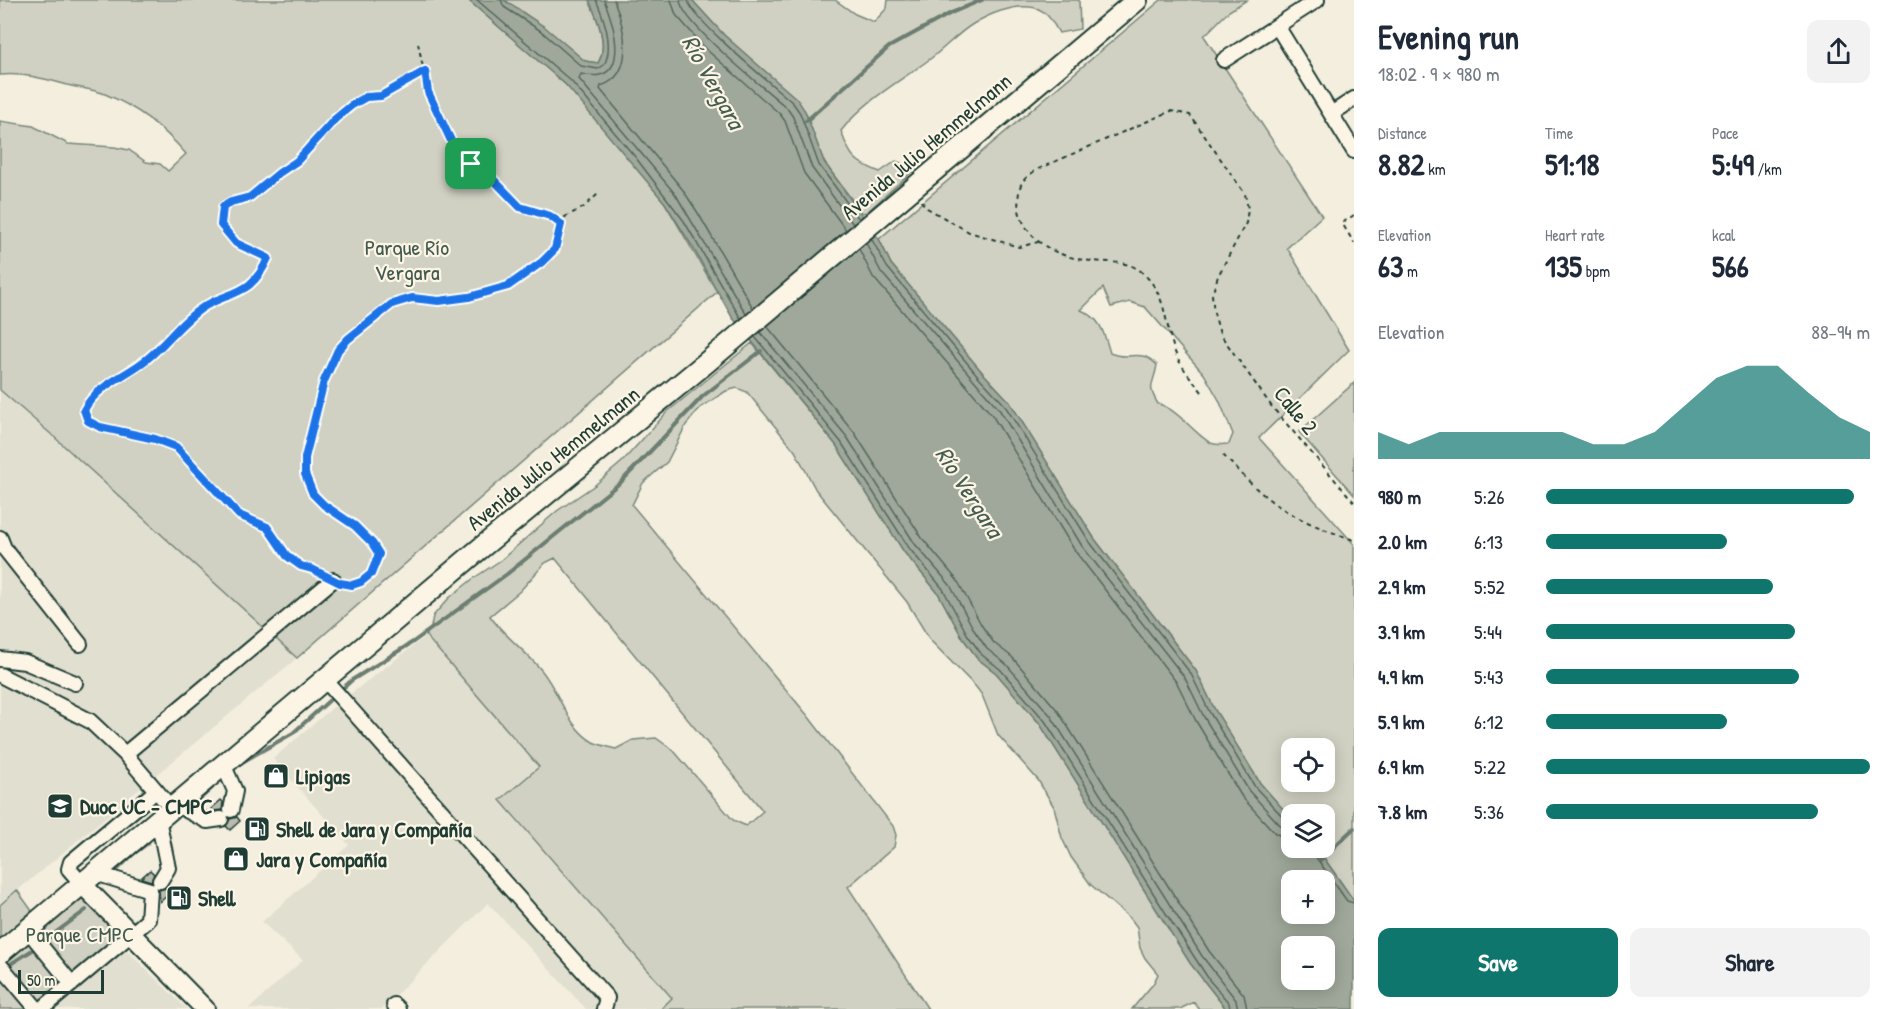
<!DOCTYPE html>
<html lang="en">
<head>
<meta charset="utf-8">
<style>
	:root { --surface:#fff; --page:#f2f2f3; --text:#1f2937; --muted:#747a83; --accent:#0f766e }
	body { margin:0; font-family:"Patrick Hand",sans-serif; background:var(--page); color:var(--text); height:100vh; display:flex; flex-direction:column; font-size:22px; white-space:nowrap }
	* { box-sizing:border-box; margin:0 }
	p { font-size:20px; color:var(--muted) }
	.icon { flex:none; width:33px; height:33px; fill:none; stroke:currentColor; stroke-width:2; stroke-linecap:round; stroke-linejoin:round }
	.map { position:relative; flex:1; overflow:hidden }
	.details { display:flex; flex-direction:column; background:var(--surface); width:540px }
	.details>* { flex:none }
	.controls { position:absolute; left:1281px; top:738px; display:grid; gap:12px }
	.controls a { display:grid; place-items:center; width:54px; height:54px; border-radius:12px; background:var(--surface); box-shadow:0 3px 15px #0003; font-size:30px }
	.scale { position:absolute; left:18px; bottom:15px; width:86px; box-sizing:border-box; padding-left:6px; border:3px solid #1f3d34; border-top:0; font-size:16px; line-height:21px; white-space:nowrap; color:#1f3d34; -webkit-text-stroke:4px #fcf5e5; paint-order:stroke }
	.pin { position:absolute; display:grid; place-items:center; width:51px; height:51px; color:#fff; margin:-26px; border-radius:12px; box-shadow:0 3px 9px #0006 }
	.round { display:grid; place-items:center; flex:none; width:63px; height:63px; border-radius:12px; background:var(--page) }
	.overview { display:flex; align-items:center; justify-content:space-between; height:102px; padding:0 24px }
	h1 { font-size:33px; font-weight:700; line-height:45px }
	.metrics { display:grid; grid-template-columns:repeat(3,1fr); gap:9px; height:102px; padding:6px 24px }
	.metrics div { display:grid; align-content:center }
	.metrics b { font-size:30px; font-weight:700 }
	.metrics small { font-size:16px; font-weight:400 }
	.metrics p { font-size:16px }
	.chart { height:168px; padding:12px 24px }
	.chart p { display:flex; justify-content:space-between }
	.chart svg { width:100%; height:108px; margin-top:6px; fill:var(--accent); opacity:.7 }
	.button { display:flex; gap:12px; margin-top:auto; padding:12px 24px }
	.button a { flex:1; height:69px; border-radius:12px; background:var(--accent); color:#fff; font-size:24px; font-weight:700; line-height:69px; text-align:center }
	.button a+a { background:var(--page); color:var(--text) }
	ul { padding:0 24px; list-style:none; font-size:20px }
	li { display:grid; grid-template-columns:96px 72px 1fr; align-items:center; height:45px }
	li i { height:15px; border-radius:8px; background:var(--accent) }
	main { display:flex; flex:1; min-height:0 }
	.map>svg:first-child { display:block }
</style>
</head>
<body>
<main>
<div class="map">
<svg width="1354" height="1009" viewBox="0 0 1354 1009">
	<rect width="100%" height="100%" fill="#f3eede"/>
	<filter id="ink" filterUnits="userSpaceOnUse"><feTurbulence type="fractalNoise" baseFrequency=".0167" numOctaves="2"/><feDisplacementMap in="SourceGraphic" scale="12" xChannelSelector="R" yChannelSelector="G"/><feConvolveMatrix kernelMatrix="1 2 1 2 8 2 1 2 1" color-interpolation-filters="sRGB"/></filter>
	<g filter="url(#ink)">
		<path fill="#e1dfd0" d="M0,390L52,435L297,658L0,905Z
			M426,636L539,768L500,801L672,999L661,1009H586L488,903L382,1009H249L303,960L262,922L349,845L273,759L331,709Z
			M125,949L187,1009H55Z"/>
		<path fill="#d0d1c2" stroke="#78877b" stroke-width="1.5" fill-rule="evenodd" d="M0,0H468L566,85L599,122L665,203L717,292L297,658L52,435L0,390V121L33,126L68,144L114,147L129,150L146,162L160,164L168,171L186,154C164,128 137,107 105,94C92,89 77,88 64,84C42,78 23,73 0,75Z
			M504,0H589C597,18 609,45 598,63L585,61L516,7Z
			M692,0H835L855,14L874,22L887,8L888,0H1079L1080,29L1059,33C1052,21 1046,8 1030,7C1012,5 989,14 973,24C958,33 945,48 930,59C899,82 865,100 841,131C850,157 854,162 880,172L896,161L915,169L867,212L862,213L824,162L805,111L724,35Z
			M1161,0H1247L1229,11L1204,36L1322,216L1287,248L1349,350L1259,438L1354,544V901L1317,848H1324V814H1292L1291,818L1260,783L1215,710L1196,671L1094,538L1009,401L982,372L891,264L879,239ZM1103,288L1111,307L1130,302L1145,307L1204,374L1219,400L1233,434L1229,444C1225,444 1219,445 1214,444C1200,441 1178,408 1158,404C1146,384 1154,385 1157,365C1140,347 1129,362 1110,353C1104,333 1101,318 1081,310ZM1292,748H1324V782H1292Z
			M752,343L836,445L904,552L938,593L962,637L978,659L996,673L1040,724L1190,963L1226,1009H1199L1194,1002L1180,1009H1132L1153,984L1158,974L1145,958L1140,948L1137,927L1131,919L1091,885L1071,857L1062,838L1054,807L1038,780L998,735L982,695L976,687L930,640L907,602L816,490L795,451L747,392L737,388L726,391L700,408L686,425L667,462L643,483L632,505L808,716L893,826L896,835L894,847L848,887L928,1009H661L672,998L500,800L539,767L426,636L431,627L433,616L449,598L474,578L501,560L557,511L595,485L622,462L667,412ZM555,558L763,811L746,826L733,820L674,751L656,738L633,740L616,749C609,747 600,745 593,742C567,727 560,693 542,671C526,651 504,636 490,616L520,591L545,563Z
			M1354,383V495L1299,432Z
			M17,890L32,911L0,939V905Z
			M85,895L120,936L30,1009H0V966Z"/>
		<path fill="#a0a89b" stroke="#6c7d72" stroke-width="1.5" fill-rule="evenodd" d="M468,0H504L545,27L585,61L598,63C609,45 597,17 589,0H692L724,35L797,99L805,111L824,162L879,239L891,264L982,372L1009,401L1094,538L1196,671L1215,710L1260,783L1291,818L1292,848H1317L1354,901V1009H1226L1190,963L1040,724L996,673L978,659L962,637L938,593L904,552L836,445L732,317L692,246L665,203L566,85ZM1292,880H1324V914H1292ZM1292,946H1324V980H1292Z"/>
		<g fill="none" stroke-linecap="round" stroke-linejoin="round">
			<path stroke="#53685d" stroke-width="1.5" d="M477,0L571,81L636,158L684,221L741,319
				M501,0L504,7L541,31L581,66L598,69L604,65C614,47 604,18 596,0
				M604,0C615,27 632,86 581,74L579,79L676,195L746,314
				M614,0C624,26 637,74 601,86L600,89L683,190L698,213L753,308
				M671,0L676,15L708,51L780,114L785,121L804,173L846,230
				M680,0C681,23 767,90 787,108L793,117L812,168L853,224
				M688,0C690,18 775,87 793,103L800,113L819,165L859,219
				M871,238L887,267L978,376L1004,404L1089,541L1191,674L1210,713L1255,787L1285,819L1292,821
				M866,243L881,272L999,409L1082,546L1185,678L1204,717L1249,791L1280,825L1292,829
				M859,249L873,277L992,415L1075,551L1177,683L1196,721L1242,797L1275,833L1283,837L1292,838
				M767,326L854,432L922,538L957,580L982,626L994,643L1012,657L1058,711L1209,951L1244,995L1247,1009
				M760,332L847,437L915,544L950,585L974,630L987,649L1006,664L1051,716L1202,956L1236,1000L1238,1009
				M755,337L841,442L909,548L943,589L967,634L982,655L1000,669L1045,721L1167,915L1210,981L1229,1003L1230,1009
				M1312,848L1313,853L1347,901L1354,903"/>
			<path stroke="#6c7d72" stroke-width="4" d="M806,121L889,47L951,13L982,0
				M244,761L293,733L352,680L413,642L507,574L621,482L703,396L761,351
				M192,806L212,788
				M1320,860L1354,828
				M114,873L132,855L148,843
				M47,939L86,910
				M9,965L34,949"/>
		</g>
		<path fill="#b8bcae" stroke="#1f3d34" stroke-width="1.5" d="M221,800L223,802L222,810L213,811L211,809Z
			M237,817L240,821L230,830L226,826L230,819Z
			M150,870L154,874L151,881L141,878Z
			M166,888L170,893L160,902L159,890Z"/>
		<g fill="none" stroke-linecap="round" stroke-linejoin="round">
			<defs>
				<path id="minor" d="M1277,26L1354,151
					M1224,60L1317,0
					M1331,114L1354,99
					M0,538L4,548L80,644
					M0,659L25,662L75,683
					M0,675L90,721L125,754
					M325,680L607,998L604,1009
					M224,766L235,791L231,810
					M177,805L207,821L221,819
					M172,809L125,754L333,580
					M158,819L168,868L160,881
					M82,884L69,869L71,862L156,791
					M27,929L72,984
					M0,965L37,1009
					M394,1005L398,1009
					M42,1009L148,920L150,890L95,873"/>
				<path id="major" d="M82,884L205,1009"/>
				<path id="highway" d="M0,953L476,552L707,362L1137,0"/>
			</defs>
			<use href="#minor" stroke="#1f3d34" stroke-width="18"/>
			<use href="#major" stroke="#1f3d34" stroke-width="22"/>
			<use href="#highway" stroke="#1f3d34" stroke-width="24"/>
			<path stroke="#1f3d34" stroke-width="2" stroke-dasharray="4.5 4.5" stroke-linecap="butt" d="M418,43L428,92L454,147L471,164L491,177L520,207L550,216L561,224
				M921,201L927,208L969,232L1019,247L1038,242
				M1354,215L1342,223L1354,243
				M1202,392C1190,377 1178,364 1173,346C1164,318 1166,296 1144,274C1130,260 1111,263 1092,261C1061,258 1030,245 1020,214C1017,205 1018,191 1022,182C1025,178 1032,173 1036,170L1171,111L1190,115L1245,194L1248,209L1246,223L1218,276L1212,295L1214,313L1220,334L1272,407L1354,502
				M1223,455C1238,470 1253,487 1270,500C1295,519 1325,530 1354,540
				M322,574L301,566L287,556L267,527L239,515L176,447L155,439L100,427L88,421L84,410C98,384 125,377 147,359C167,343 182,320 205,307C234,290 252,294 268,258L236,243L221,225L223,207L231,203L250,197L279,173L297,161L335,119L352,105L366,97L381,96L394,90L425,71
				M343,584C364,588 374,572 379,554L372,543L355,526L324,505L313,493L305,474V458L324,381L338,350L348,339L392,304L412,298L439,301L469,297L508,286L542,262L555,249L561,224L565,217L584,207L598,194"/>
			<use href="#minor" stroke="#fcf5e5" stroke-width="14"/>
			<use href="#major" stroke="#fcf5e5" stroke-width="18"/>
			<use href="#highway" stroke="#fcf5e5" stroke-width="20"/>
		</g>
	</g>
	<g fill="none" stroke-linecap="round" stroke-linejoin="round" filter="url(#ink)">
		<defs>
			<path id="route" d="M425,71L428,92L454,147L471,164L491,177L520,207L550,216L561,224L555,249L542,262L508,286L469,297L439,301L412,298L392,304L348,339L338,350L324,381L305,458V474L313,494L324,505L355,526L372,543L379,554L371,574L361,582L352,585L340,583L312,569L301,566L287,556L267,527L239,515L176,447L155,439L100,427L88,421L84,410C98,384 125,377 147,359C167,343 182,320 205,306C234,290 252,295 268,258L236,243L221,225L223,207L231,202L250,197L279,173L297,161L335,119L352,105L366,97L381,96Z"/>
		</defs>
		<use href="#route" stroke="#fff" stroke-width="12"/>
		<use href="#route" stroke="#1a73e8" stroke-width="8"/>
	</g>
	<defs>
		<symbol id="shop-square" viewBox="-11 -11 22 22"><rect x="-9" y="-9" width="18" height="18" rx="4" fill="#1f3d34" stroke="#fcf5e5"/><path d="M-5-2.5h2.3a2.7 3.5 0 0 1 5.4 0H5L5.5 6h-11ZM-1.5-2.5h3a1.5 2.3 0 0 0-3 0Z" fill="#fff"/></symbol>
		<symbol id="university-square" viewBox="-11 -11 22 22"><rect x="-9" y="-9" width="18" height="18" rx="4" fill="#1f3d34" stroke="#fcf5e5"/><path d="M0-5L7-2L0 1L-7-2ZM-4 1L0 2.5L4 1V4Q0 6-4 4Z" fill="#fff"/></symbol>
		<symbol id="fuel-square" viewBox="-11 -11 22 22"><rect x="-9" y="-9" width="18" height="18" rx="4" fill="#1f3d34" stroke="#fcf5e5"/><path d="M-5.5-6h7V0h2V4h1.3V-2.5L3-4.5l.8-.8L6-3V5H2.5V1h-1V6h-7ZM-4.2-4.7v3.2H.2V-4.7Z" fill="#fff"/></symbol>
	</defs>
	<g fill-rule="evenodd">
		<use href="#shop-square" x="261" y="761" width="30" height="30"/>
		<use href="#university-square" x="45" y="791" width="30" height="30"/>
		<use href="#fuel-square" x="242" y="814" width="30" height="30"/>
		<use href="#shop-square" x="221" y="844" width="30" height="30"/>
		<use href="#fuel-square" x="164" y="883" width="30" height="30"/>
	</g>
	<g text-anchor="middle" stroke-width="4.5" stroke-linejoin="round" paint-order="stroke">
		<g font-size="22" fill="#1f3d34" stroke="#fcf5e5">
			<text transform="translate(926 146) rotate(-40)" y="8">Avenida Julio Hemmelmann</text>
			<text transform="translate(1296 410) rotate(51)" y="8">Calle 2</text>
			<text transform="translate(553 458) rotate(-39)" y="8">Avenida Julio Hemmelmann</text>
		</g>
		<g font-size="22" fill="#425b50" stroke="#fcf5e5">
			<text x="407" y="255">Parque Río<tspan x="407" dy="25">Vergara</tspan></text>
			<text x="80" y="942">Parque CMPC</text>
		</g>
		<g font-size="22" font-weight="bold" fill="#1f3d34" stroke="#fcf5e5" text-anchor="start">
			<text x="296" y="784">Lipigas</text>
			<text x="80" y="814">Duoc UC - CMPC</text>
			<text x="276" y="837">Shell de Jara y Compañía</text>
			<text x="256" y="867">Jara y Compañía</text>
			<text x="198" y="906">Shell</text>
		</g>
		<g font-size="24" font-style="italic" fill="#465d53" stroke="#fcf5e5">
			<text transform="translate(713 82) rotate(61)" y="8">Río Vergara</text>
			<text transform="translate(969 492) rotate(57)" y="8">Río Vergara</text>
		</g>
	</g>
</svg>
<div class="controls">
<a><svg class="icon" aria-label="locate" viewBox="0 0 24 24"><circle cx="12" cy="12" r="6"/><path d="M12 2v4M12 18v4M2 12h4M18 12h4"/></svg></a>
<a><svg class="icon" aria-label="layers" viewBox="0 0 24 24"><path d="M12 4l9 5-9 5-9-5zM3 14l9 5 9-5"/></svg></a>
<a>+</a>
<a>−</a>
</div>
<div class="scale">50 m</div>
<div class="pin" style="left:471px;top:164px;background:#1e9e55"><svg class="icon" aria-label="arrive" viewBox="0 0 24 24"><path d="M6 21V4h12l-3 4 3 4H6"/></svg></div>
</div>
<section class="details">
<div class="overview"><div><h1>Evening run</h1><p>18:02 · 9 × 980 m</p></div><a class="round"><svg class="icon" aria-label="share" viewBox="0 0 24 24"><path d="M12 15V3M7 8l5-5 5 5M5 13v7h14v-7"/></svg></a></div>
<div class="metrics">
<div><p>Distance</p><b>8.82<small> km</small></b></div>
<div><p>Time</p><b>51:18</b></div>
<div><p>Pace</p><b>5:49<small> /km</small></b></div>
</div>
<div class="metrics">
<div><p>Elevation</p><b>63<small> m</small></b></div>
<div><p>Heart rate</p><b>135<small> bpm</small></b></div>
<div><p>kcal</p><b>566</b></div>
</div>
<div class="chart"><p><span>Elevation</span>88–94 m</p>
<svg viewBox="0 0 160 44" preserveAspectRatio="none"><path d="M0 44V33L10 38L20 33L30 33L40 33L50 33L60 33L70 38L80 38L90 33L100 22L110 11L120 6L130 6L140 17L150 27L160 33V44z"/></svg>
</div>
<ul>
<li><b>980 m</b>5:26<i style="width:95%"></i></li>
<li><b>2.0 km</b>6:13<i style="width:56%"></i></li>
<li><b>2.9 km</b>5:52<i style="width:70%"></i></li>
<li><b>3.9 km</b>5:44<i style="width:77%"></i></li>
<li><b>4.9 km</b>5:43<i style="width:78%"></i></li>
<li><b>5.9 km</b>6:12<i style="width:56%"></i></li>
<li><b>6.9 km</b>5:22<i style="width:100%"></i></li>
<li><b>7.8 km</b>5:36<i style="width:84%"></i></li>
</ul>
<div class="button"><a>Save</a><a>Share</a></div>
</section>
</main>
</body>
</html>
